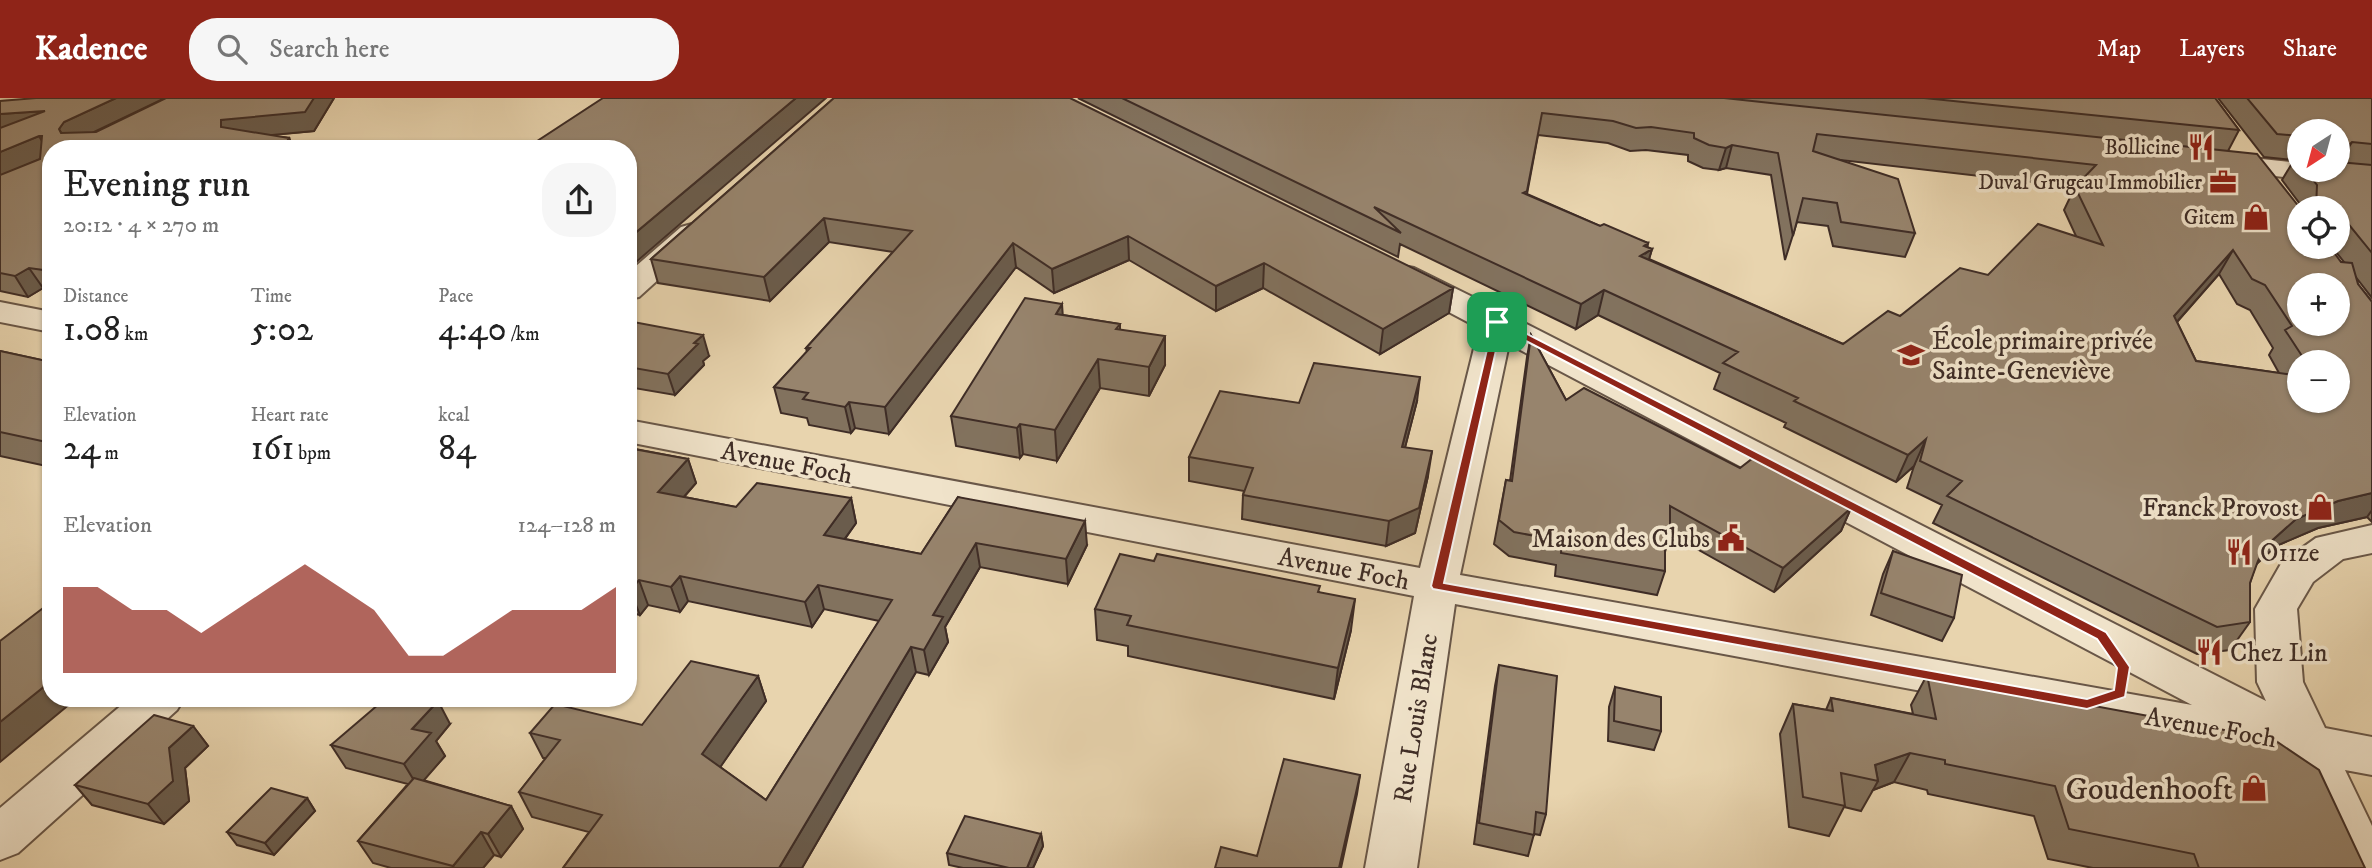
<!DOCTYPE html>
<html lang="en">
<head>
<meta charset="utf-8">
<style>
	:root { --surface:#fff; --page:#f6f6f6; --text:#222; --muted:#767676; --accent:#8f2418 }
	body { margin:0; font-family:"IM FELL DW Pica",serif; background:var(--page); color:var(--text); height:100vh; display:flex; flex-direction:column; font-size:26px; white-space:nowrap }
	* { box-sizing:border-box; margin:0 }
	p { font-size:23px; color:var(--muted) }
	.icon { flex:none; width:38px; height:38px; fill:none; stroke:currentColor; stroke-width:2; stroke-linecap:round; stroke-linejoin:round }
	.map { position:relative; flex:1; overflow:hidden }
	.details { position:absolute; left:42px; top:42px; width:595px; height:567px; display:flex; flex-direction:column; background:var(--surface); border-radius:28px; box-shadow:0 2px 5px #0004 }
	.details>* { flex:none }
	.needle { width:46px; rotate:216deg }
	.fabs { position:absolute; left:2287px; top:21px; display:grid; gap:14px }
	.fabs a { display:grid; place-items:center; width:63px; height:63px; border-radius:50%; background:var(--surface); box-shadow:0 2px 5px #0004; font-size:35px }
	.pin { position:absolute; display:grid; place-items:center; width:60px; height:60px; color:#fff; margin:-30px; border-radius:14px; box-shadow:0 4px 10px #0006 }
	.round { display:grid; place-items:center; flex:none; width:74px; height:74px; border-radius:28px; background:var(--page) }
	.headline { display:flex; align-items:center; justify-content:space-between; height:119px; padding:0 21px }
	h1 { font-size:38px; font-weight:600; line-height:52px }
	.stats { display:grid; grid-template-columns:repeat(3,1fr); gap:10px; height:119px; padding:7px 21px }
	.stats div { display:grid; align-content:center }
	.stats b { font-size:35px; font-weight:600 }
	.stats small { font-size:19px; font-weight:400 }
	.stats p { font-size:19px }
	.chart { height:196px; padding:14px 21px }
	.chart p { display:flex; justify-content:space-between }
	.chart svg { width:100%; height:126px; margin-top:7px; fill:var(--accent); opacity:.7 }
	header { display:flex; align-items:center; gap:42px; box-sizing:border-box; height:98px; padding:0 35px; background:var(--accent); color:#fff }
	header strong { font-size:33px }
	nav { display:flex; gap:38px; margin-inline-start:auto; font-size:24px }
	.search { width:490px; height:63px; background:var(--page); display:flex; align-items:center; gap:18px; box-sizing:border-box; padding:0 24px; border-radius:28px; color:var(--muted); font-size:26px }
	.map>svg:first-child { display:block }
</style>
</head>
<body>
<header>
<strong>Kadence</strong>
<div class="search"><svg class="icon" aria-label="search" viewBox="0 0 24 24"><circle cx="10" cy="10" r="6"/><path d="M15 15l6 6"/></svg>Search here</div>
<nav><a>Map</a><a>Layers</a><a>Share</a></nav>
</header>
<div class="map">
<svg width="2372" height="770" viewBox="0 0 2372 770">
	<rect width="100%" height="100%" fill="#e8d4ae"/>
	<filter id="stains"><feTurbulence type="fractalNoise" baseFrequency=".00286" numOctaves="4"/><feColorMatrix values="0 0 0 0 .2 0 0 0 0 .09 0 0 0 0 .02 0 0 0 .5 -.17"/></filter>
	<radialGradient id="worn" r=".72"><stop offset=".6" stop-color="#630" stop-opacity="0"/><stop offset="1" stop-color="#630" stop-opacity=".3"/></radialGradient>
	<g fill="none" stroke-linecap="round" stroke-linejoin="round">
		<defs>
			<path id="minor" d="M2214,56L2300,65V72H2338V69L2372,73V89L2204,70L2200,64L2204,58Z
				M692,126L703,129L707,135L703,141L639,199L628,201V175L681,129Z
				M1403,168L1414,170L1509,217L2266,603L2257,584L2255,511L2282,464L2316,440L2372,427V455L2343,461L2313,484L2297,511L2303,584L2325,630L2372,639V677L2345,672L2372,728V770H2340L2292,662L1455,506L1417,770H1365L1414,498L628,344V322L1420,470L1479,230L1392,184L1387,177L1392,170ZM1509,246L2192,607L1460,477Z
				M0,204L51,214V234L0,224Z
				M130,600H184L177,612L18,755L0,762V710Z"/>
		</defs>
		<use href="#minor" stroke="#695748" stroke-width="4"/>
		<use href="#minor" fill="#f0e3ca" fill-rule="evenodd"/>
	</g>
	<path fill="#82725e" stroke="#3f2d26" stroke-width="2" fill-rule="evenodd" d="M165,0L92,34H96L166,0H334L314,33L269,37L289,40L294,51H51V191L43,190L28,199L0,193V3Z
		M834,0L1453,190L1449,215L1380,256L1263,190L1216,213L1129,162L1054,195L1016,169L889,336L855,330L851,335L809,327L807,320L781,315L774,289L807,254L806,250L893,154L829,144L770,203L658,185L651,161Z
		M1078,0H2215L2239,32L2228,53L2341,164H2344L2332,149H2338V110H2303L2282,82L2294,62L2264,59L2218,0H2372V200L2355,178L2358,186L2372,204V424L2367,419L2318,430L2276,448L2256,466L2250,485V524L2230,552L2197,556L1933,425L1942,407L1907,390L1914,368L1896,384L1784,329L1786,325L1714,291L1720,275L1598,217L1576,231L1400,146L1398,159ZM2300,33H2338V72H2300ZM1538,37L1608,45L1630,53L1646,52L1688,57V63L1703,70L1719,72L1726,70L1771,77L1785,162L1797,124L1828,128L1833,148L1905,159L1915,135L1841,62L2075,89L2064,112L2076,138L1900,218L1843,246L1649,161L1652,151L1647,149L1648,145L1600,128L1527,96ZM2219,176L2237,206L2250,212L2273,250L2269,257L2279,275L2196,263L2177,224ZM2300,264H2338L2300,303Z
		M1063,217L1120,226V232L1165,267L1149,298L1100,290L1057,363L1023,356L1020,360L956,348L951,318Z
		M628,223L709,258L703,263L704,267L675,297L628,289Z
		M1531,237L1566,302L1740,370L1851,410L1841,433L1774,494L1670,436L1665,454V473L1657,497L1555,478L1556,467L1509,458L1494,446L1506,382L1510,383L1527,259Z
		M0,253L51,264V369L0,358Z
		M1417,303L1405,349L1428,378L1415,435L1386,448L1242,421L1243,397L1244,393L1189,383V359L1299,305Z
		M628,346L630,350L688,361L696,385L684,399L736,409L851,400L856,425L845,441L921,456L958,399L1087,447L1068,486L980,469L945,529L948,544L929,577L916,574L802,770H563L589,734L532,719L519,694L546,660H543L530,635L642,627L758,578L766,603L720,669L766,702L879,523L824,511L812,529L688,503L680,514L648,507L640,517L628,514Z
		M1893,453L1954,520L1942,543L1871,517L1883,476Z
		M1319,494L1351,532L1334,601L1128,558V548L1097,542L1095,511Z
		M1499,567L1546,716L1540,737L1534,736L1528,758L1474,746L1495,588Z
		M1927,577L2365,770H2093L2048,761L2034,718L1928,696L1927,692L1894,684L1873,692L1861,713L1844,709L1829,738L1789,729L1780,636L1793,606L1826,612L1831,600L1913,616L1911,607Z
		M1615,589L1661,633L1654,652L1608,643L1609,609Z
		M450,626L436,643L445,658L423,682L511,708L523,731L501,759L494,757L483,770H391L373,765L358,743L408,686L346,670L331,647Z
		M193,628L208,648L185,670L189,703L164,726L92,707L75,687Z
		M307,700L315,713L274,757L237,747L227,734Z
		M1041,736L1043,748L1033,770H963L949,767L947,755Z"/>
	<path fill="#6a5c4c" stroke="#3f2d26" stroke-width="2" d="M116,0H165L75,43L70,50L59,31L64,24Z
		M314,0H334L314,33L231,41L221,29V22Z
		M796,0H826L628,171V141Z
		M45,13L0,36V16Z
		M39,38L50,57L0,78V54Z
		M289,40L294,51H282Z
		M2352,44L2338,67L2349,47Z
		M1732,47L1726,70L1719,72L1726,50Z
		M824,120L829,144L770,203L764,179Z
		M1128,138L1129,162L1054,195L1052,171Z
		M1013,145L1016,169L889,336L885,309Z
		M1648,145L1646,155L1652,151L1645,175L1634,182L1644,148Z
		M2233,152L2219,176L2160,243L2174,218Z
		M1264,165L1263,190L1216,213V188Z
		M29,170L43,190L28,199L15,178Z
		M1453,190L1449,215L1380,256L1383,231Z
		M1604,192L1598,217L1576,231L1581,206Z
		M1062,206L1064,235L1056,216Z
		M703,237L709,258L703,263L704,267L675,297L668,276L694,245Z
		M1165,238V267L1149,298V269Z
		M1098,261L1100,290L1057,363L1055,332Z
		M1420,279L1417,303L1399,373L1402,349Z
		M849,304L855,330L851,335L845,309Z
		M1020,326L1023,356L1020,360L1017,330Z
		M1926,341L1914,368L1896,384L1908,357Z
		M1432,353L1428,378L1415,435L1386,448L1389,423Z
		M688,361L696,385L666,419L658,394Z
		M2372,395V412L2367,419L2318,430L2276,448L2247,475L2266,448L2296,421L2338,403Z
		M851,400L856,425L830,461L824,437Z
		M1851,410L1841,433L1774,494L1783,470Z
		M1085,423L1087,447L1068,486L1066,461Z
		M976,445L980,469L945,529L948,544L929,577L924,552L933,517Z
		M680,478L688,503L680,514L671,489Z
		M639,482L648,507L640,517L630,492Z
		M818,487L824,511L812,529L805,504Z
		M1355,501L1351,532L1334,601L1338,570Z
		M911,549L916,574L802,770H779Z
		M758,578L766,603L712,681L702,656Z
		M51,583V600H77L0,664V624Z
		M438,603L450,626L436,643L445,658L418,689L404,666L412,631Z
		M193,628L208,648L185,670L189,703L164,726L148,706L169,650Z
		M1910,655L1894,684L1873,692L1878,683L1875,667Z
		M1360,677L1357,696L1341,770H1339Z
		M307,700L315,713L274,757L265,745Z
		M511,708L523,731L501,759L488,736Z
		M481,734L494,757L483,770H454L453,768Z
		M1041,736L1043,748L1033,770H1027Z"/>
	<path fill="#97846d" stroke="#3f2d26" stroke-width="2" fill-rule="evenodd" d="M36,0H116L64,24L59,31L61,35L96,34L166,0H314L305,14L221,22V29L289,40L282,51H51V173L29,170L15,178L0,175V77L40,61L42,38H39L0,54V30L45,13L0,16V3Z
		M603,0H796L628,141V51H525Z
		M834,0H1070L1453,190L1383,231L1264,165L1216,188L1128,138L1052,171L1013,145L885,309L849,304L845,309L803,301L808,295L774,289L810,250H806L912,133L824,120L764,179L651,161Z
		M1122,0H1724L2257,56L2300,110V149H2330L2341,164L2352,165L2358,186L2372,204V395L2338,403L2296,421L2266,448L2258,463L2250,485V524L2217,529L1947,398L1962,383L1920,363L1926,341L1908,357L1794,303L1798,300L1723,265L1738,254L1604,192L1581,206L1374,109L1401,135ZM1542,15L1613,23L1636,30L1651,29L1694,35V40L1709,47L1726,50L1732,47L1778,55L1793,138L1803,100L1837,105L1841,124L1915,135L1898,81L1813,53L1817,36L2096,67L2075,89L2103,147L2038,126L1988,177L1960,170L1900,218L1888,213L1843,246L1640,158L1652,151L1644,148L1648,145L1604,126L1600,128L1523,95L1527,93ZM2233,152L2252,181L2265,187L2292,228L2285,232L2306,264H2338V303H2300V278L2196,263L2174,218ZM2300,187H2338V226H2300Z
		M1924,0H2215L2239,32Z
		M2247,0H2372V46L2352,44L2349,47H2338V33H2300V38L2277,36Z
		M2338,64L2372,67V155L2346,123H2338V110H2316L2317,87L2305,72H2338Z
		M1025,200L1062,206L1056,216L1120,226L1116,231L1165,238L1149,269L1098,261L1055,332L1020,326L1017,330L951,318Z
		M628,223L703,237L694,245L698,246L668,276L628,269Z
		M1531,237L1566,302L1584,290L1740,370L1753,360L1851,410L1783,470L1670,408V437L1665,436V473L1561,455L1562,443L1514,434L1499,422L1506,382L1512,383Z
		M0,253L51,264V345L0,334Z
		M1314,265L1420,279L1402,349L1432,353L1419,410L1389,423L1243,397L1253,370L1189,359L1220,293L1299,305Z
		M628,350L688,361L658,394L736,409L757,385L851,400L824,437L921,456L958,399L1085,423L1066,461L976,445L933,517L943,519L924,552L911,549L779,770H563L602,717L519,694L560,642L530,635L555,606L642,627L691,563L758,578L702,656L766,702L892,502L818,487L805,504L680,478L671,489L639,482L630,492L628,491Z
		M1893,453L1962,477L1954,520L1881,495Z
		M1120,456L1154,463L1157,456L1320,488L1318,494L1355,501L1338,570L1127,527L1131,518L1095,511Z
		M51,504V583L0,624V543Z
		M1499,567L1557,578L1546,716L1536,714L1534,737L1479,725Z
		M1927,577L2273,641L2319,672L2365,770H2199L2194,756L2069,731L2055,688L1945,666V662L1910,655L1875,667L1878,683L1841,675L1845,708L1803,699L1793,606L1833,613L1831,600L1936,621Z
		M1615,589L1661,599V633L1614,623Z
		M386,600H424L438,603L412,631L431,635L404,666L331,647Z
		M154,617L193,628L169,650L173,683L148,706L75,687Z
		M1284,661L1360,677L1339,770H1215L1221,749L1257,758Z
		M414,680L511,708L488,736L481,734L453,768L358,743Z
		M271,690L307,700L265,745L227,734Z
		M965,718L1041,736L1027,770H1009L947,755Z"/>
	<path fill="#8f2418" stroke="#fff" stroke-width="2" fill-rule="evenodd" d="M1494,222H1500L2106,534L2130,569L2125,599L2087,611L1433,491L1431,488ZM1501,230L2097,541L2117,570L2114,592L2087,601L1444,485Z"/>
	<defs>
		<symbol id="restaurant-bare" viewBox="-9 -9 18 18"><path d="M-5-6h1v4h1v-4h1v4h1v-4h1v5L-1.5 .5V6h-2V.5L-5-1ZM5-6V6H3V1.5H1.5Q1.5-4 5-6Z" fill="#8f2418" stroke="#f0e3ca" stroke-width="2.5" paint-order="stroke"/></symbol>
		<symbol id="office-bare" viewBox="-9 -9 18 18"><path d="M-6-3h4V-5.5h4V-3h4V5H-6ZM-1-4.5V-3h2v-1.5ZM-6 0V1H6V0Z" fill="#8f2418" stroke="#f0e3ca" stroke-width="2.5" paint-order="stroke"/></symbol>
		<symbol id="shop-bare" viewBox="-9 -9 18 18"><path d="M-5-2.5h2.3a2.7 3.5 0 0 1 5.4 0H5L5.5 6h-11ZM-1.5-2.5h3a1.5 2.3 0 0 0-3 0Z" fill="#8f2418" stroke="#f0e3ca" stroke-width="2.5" paint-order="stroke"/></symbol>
		<symbol id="school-bare" viewBox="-9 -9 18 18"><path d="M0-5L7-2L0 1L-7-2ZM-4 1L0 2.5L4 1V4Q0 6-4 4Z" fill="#8f2418" stroke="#f0e3ca" stroke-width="2.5" paint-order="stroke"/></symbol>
		<symbol id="civic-bare" viewBox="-9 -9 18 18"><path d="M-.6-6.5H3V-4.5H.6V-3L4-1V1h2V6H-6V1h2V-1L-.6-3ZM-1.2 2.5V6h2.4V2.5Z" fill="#8f2418" stroke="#f0e3ca" stroke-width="2.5" paint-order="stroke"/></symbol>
	</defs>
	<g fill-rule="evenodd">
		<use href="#restaurant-bare" x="2182" y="30" width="38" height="38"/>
		<use href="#office-bare" x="2204" y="65" width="38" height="38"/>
		<use href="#shop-bare" x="2237" y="100" width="38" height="38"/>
		<use href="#school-bare" x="1892" y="238" width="38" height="38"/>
		<use href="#shop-bare" x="2301" y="390" width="38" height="38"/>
		<use href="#civic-bare" x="1712" y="421" width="38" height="38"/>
		<use href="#restaurant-bare" x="2220" y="435" width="38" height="38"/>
		<use href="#restaurant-bare" x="2190" y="535" width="38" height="38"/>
		<use href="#shop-bare" x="2235" y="671" width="38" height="38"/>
	</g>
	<g text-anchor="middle" stroke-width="7" stroke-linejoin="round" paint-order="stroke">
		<g font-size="21" fill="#3f2d26" stroke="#f0e3ca" text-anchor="end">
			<text x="2180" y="56">Bollicine</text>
			<text x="2202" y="91">Duval Grugeau Immobilier</text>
			<text x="2235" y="126">Gitem</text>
		</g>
		<g font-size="26" fill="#3f2d26" stroke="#f0e3ca" text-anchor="start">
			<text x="1932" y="251">École primaire privée<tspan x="1932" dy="30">Sainte-Geneviève</tspan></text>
			<text x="2299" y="418" text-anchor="end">Franck Provost</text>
			<text x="1710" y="449" text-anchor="end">Maison des Clubs</text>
			<text x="2260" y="463">O11ze</text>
			<text x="2230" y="563">Chez Lin</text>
		</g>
		<g font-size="26" fill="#3f2d26" stroke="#f0e3ca">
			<text transform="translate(787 364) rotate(11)" y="9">Avenue Foch</text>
			<text transform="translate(1344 470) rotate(11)" y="9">Avenue Foch</text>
			<text transform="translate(1415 620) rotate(-81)" y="9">Rue Louis Blanc</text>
			<text transform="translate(2211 629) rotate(10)" y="9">Avenue Foch</text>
		</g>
		<g font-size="32" fill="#3f2d26" stroke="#f0e3ca" text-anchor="end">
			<text x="2233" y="701">Goudenhooft</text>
		</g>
	</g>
	<rect width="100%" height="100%" filter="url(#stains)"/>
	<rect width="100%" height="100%" fill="url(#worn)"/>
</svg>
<div class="fabs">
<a><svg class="needle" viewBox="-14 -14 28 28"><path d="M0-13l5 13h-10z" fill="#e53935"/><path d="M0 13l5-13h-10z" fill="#767676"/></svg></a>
<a><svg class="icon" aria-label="locate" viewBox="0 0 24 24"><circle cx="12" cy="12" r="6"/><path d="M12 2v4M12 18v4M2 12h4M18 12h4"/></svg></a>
<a>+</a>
<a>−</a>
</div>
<div class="pin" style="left:1497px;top:224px;background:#1e9e55"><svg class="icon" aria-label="arrive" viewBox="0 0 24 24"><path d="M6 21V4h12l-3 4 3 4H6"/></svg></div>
<section class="details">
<div class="headline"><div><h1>Evening run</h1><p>20:12 · 4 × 270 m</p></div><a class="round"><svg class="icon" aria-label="share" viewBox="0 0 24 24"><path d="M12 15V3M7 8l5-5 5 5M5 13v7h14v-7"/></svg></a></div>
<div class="stats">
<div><p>Distance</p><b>1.08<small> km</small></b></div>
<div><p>Time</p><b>5:02</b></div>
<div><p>Pace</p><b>4:40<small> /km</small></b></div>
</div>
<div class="stats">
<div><p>Elevation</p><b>24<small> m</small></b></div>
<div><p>Heart rate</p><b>161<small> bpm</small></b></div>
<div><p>kcal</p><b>84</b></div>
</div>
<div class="chart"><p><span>Elevation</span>124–128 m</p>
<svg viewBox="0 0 160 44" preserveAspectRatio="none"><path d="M0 44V14L10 14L20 22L30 22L40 30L50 22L60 14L70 6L80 14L90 22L100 38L110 38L120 30L130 22L140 22L150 22L160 14V44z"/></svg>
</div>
</section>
</div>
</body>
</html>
